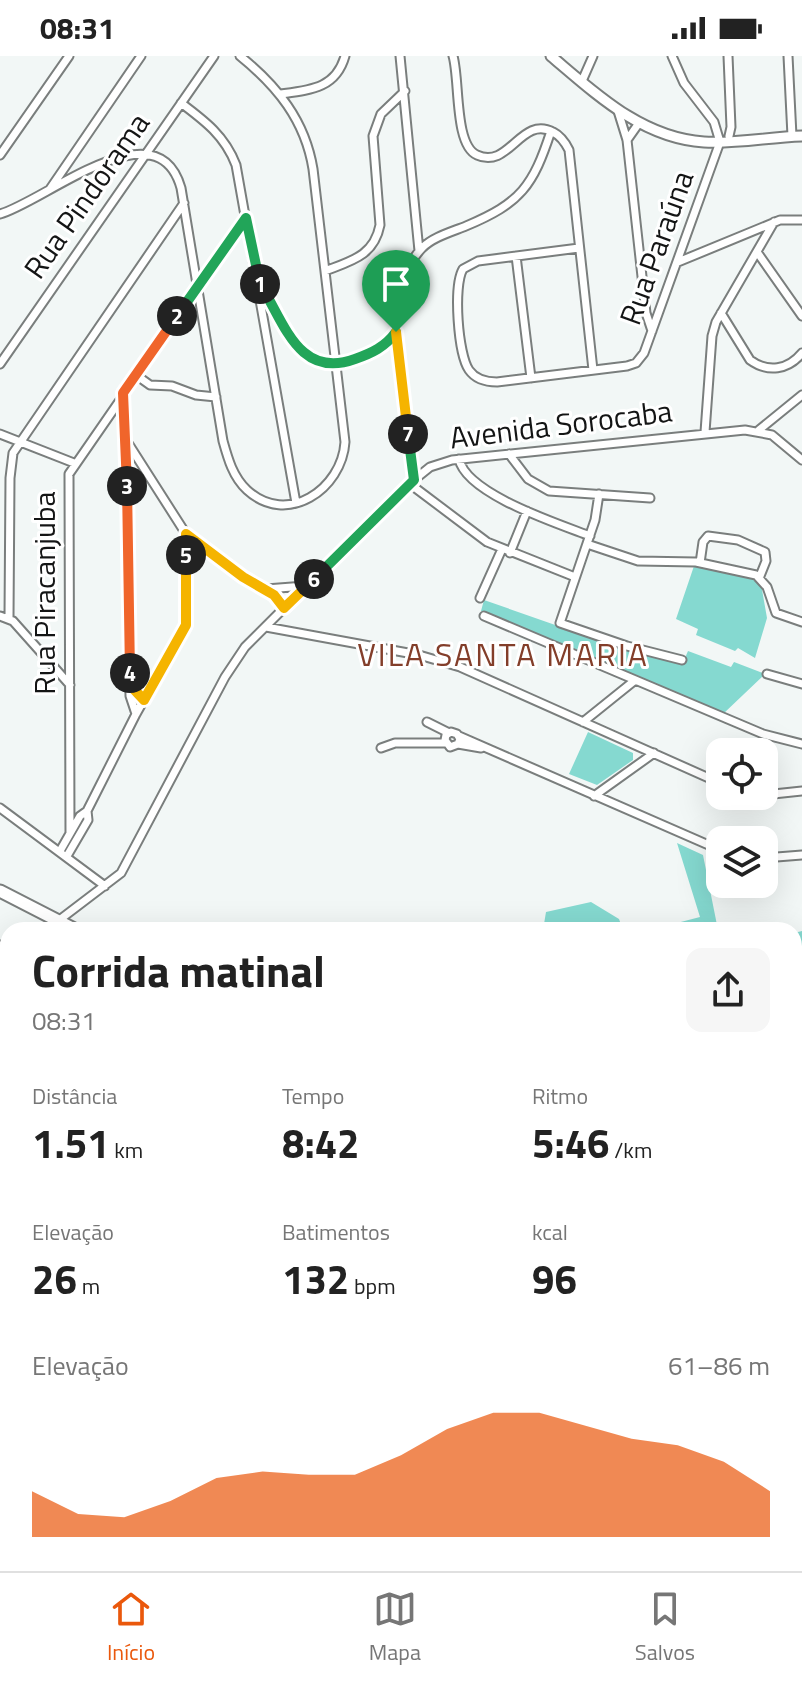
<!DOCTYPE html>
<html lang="pt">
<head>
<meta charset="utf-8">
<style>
	:root { --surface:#fff; --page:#f6f6f6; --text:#222; --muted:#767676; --line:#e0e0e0; --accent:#ea580c }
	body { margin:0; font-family:"Titillium Web",sans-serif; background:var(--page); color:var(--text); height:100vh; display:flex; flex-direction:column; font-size:30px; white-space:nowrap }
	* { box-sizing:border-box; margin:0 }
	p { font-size:26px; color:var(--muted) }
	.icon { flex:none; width:44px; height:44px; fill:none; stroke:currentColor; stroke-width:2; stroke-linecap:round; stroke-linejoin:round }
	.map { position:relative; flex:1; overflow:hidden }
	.sheet { position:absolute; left:0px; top:866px; width:802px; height:650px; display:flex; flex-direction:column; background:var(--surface); border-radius:24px 24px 0 0; box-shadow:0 8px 32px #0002 }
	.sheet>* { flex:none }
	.buttons { position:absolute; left:706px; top:682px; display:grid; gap:16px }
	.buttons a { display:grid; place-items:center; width:72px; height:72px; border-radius:16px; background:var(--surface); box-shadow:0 8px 32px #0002; font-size:40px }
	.pin { position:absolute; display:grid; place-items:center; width:68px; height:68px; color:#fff; margin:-82px -34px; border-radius:50% 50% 50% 0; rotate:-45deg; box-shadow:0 0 8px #0007 }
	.pin .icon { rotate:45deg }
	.km { position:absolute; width:40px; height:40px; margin:-20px; border-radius:50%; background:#222; color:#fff; font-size:22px; line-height:40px; text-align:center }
	.round { display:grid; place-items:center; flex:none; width:84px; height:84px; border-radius:16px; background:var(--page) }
	.overview { display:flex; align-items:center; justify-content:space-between; height:136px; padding:0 32px }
	h1 { font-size:44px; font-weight:700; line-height:60px }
	.figures { display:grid; grid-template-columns:repeat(3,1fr); gap:12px; height:136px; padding:8px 32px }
	.figures div { display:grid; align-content:center }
	.figures b { font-size:40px; font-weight:700 }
	.figures small { font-size:22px; font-weight:400 }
	.figures p { font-size:22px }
	.chart { height:224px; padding:16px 32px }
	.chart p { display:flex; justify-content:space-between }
	.chart svg { width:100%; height:144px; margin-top:8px; fill:var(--accent); opacity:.7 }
	.status { display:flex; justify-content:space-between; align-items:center; height:56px; padding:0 40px; background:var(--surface); direction:ltr }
	.status svg { height:22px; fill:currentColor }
	.dock { display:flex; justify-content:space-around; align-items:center; height:112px; border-top:2px solid var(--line); background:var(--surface); font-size:22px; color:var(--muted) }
	.dock a { display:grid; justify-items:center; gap:4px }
	.dock .on { color:var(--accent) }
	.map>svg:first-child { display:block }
</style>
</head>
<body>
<div class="status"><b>08:31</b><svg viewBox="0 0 49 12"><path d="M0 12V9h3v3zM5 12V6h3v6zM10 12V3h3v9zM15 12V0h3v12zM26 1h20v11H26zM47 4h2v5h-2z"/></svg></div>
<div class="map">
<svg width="802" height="1515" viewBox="0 0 802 1515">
	<rect width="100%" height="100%" fill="#f2f7f6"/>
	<path fill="#85d9d0" d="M694,510L754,522L761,528L767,562L755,602L738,592L735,595L696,579L698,573L676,563Z
		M484,544L624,593L682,609L688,595L731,611L734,606L765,618L723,658L481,555Z
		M588,676L633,697V704L597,729L569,718Z
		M677,787L703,799L718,874H675L673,868L700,861Z
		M591,846L619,863L623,874H543L546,856Z
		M802,875V1157L794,1154V877Z
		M8,1413V1472L0,1470V1419Z
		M802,1449V1515H783L785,1508H794V1477Z
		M146,1508H578L577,1515H172Z"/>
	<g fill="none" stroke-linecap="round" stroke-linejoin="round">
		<defs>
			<path id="minor" d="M400,0L419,195
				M453,0C460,24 454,89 477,99C509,114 521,59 553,76C561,80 565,86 569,94L593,314
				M728,0L731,71L729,80
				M788,0L792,80
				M582,25L593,0
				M281,38C311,34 336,32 345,0
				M181,47C205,65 225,80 236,109L296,447
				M618,55L627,84L646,257L652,275
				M627,84L639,67
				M0,99L69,0
				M50,133L141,0
				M0,158C44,146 157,48 181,132L223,385C228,403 233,421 247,434C287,471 342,433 345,386L313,113C305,64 277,30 240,0
				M579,192L478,205L463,213C453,230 458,298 469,314C476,324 486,326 497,326L627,310L636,307L644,297L720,86L714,66L684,27L672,0
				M757,196L802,260
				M516,200L531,322
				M678,206L780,164H802
				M325,215C351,205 374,200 380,169L373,80L381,58L405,35
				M257,224C283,265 299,327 360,301C372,296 389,291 395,277C397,271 395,260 396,253C397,232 407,208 422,192C433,181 451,176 466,170C521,147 533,130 551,75
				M721,257L750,304C768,317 788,314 802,297
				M396,276L414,431L487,486L575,521
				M0,308L214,0
				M136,319L150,329L172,330L196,339L216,341
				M123,337L126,384L130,640L136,658
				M759,374L802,339
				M705,376L712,280L716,266L774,166
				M0,378L74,407
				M509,398L528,423L549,435L650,442
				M459,403C466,438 559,468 590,480
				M599,438L595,464L560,567L627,590L682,604
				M186,478L243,521L274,539L284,552
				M587,488L638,505L696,506L756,519L767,531L776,557L802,566
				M510,497L527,455
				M700,507L703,486L708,480L738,484L765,496L766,505L760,520
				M266,533L305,530
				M480,542L502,493
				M0,560L13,565L70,629
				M484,560L763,678L802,688
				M9,562L10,422L13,397L184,147
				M266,571L419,599L460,611L720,727
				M767,618L802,628
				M427,666L449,677
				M583,666L634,625
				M459,680L720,794
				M458,688L460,683L457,678L451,676L446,679L445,684L450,691L458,688L481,692
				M381,692L395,687H446
				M764,739L802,735
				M594,740L654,697
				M0,752L105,830
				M70,776L69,418L246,162
				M60,795L80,760L87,755
				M67,800L88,764L87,755L136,658L183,574L187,562L186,478L126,384
				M764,802L802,799
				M58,865L121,817L225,621L245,591L404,432L430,411L452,404L745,374L772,379L802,404"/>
			<path id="major" d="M551,0C596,38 642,82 704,86C736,88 769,81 802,80"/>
			<path id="highway" d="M0,835L76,874
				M0,891L8,895
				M794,1163L802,1166
				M794,1217L802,1220"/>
		</defs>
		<use href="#minor" stroke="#7a7e7d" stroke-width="11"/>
		<use href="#major" stroke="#7a7e7d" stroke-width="13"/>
		<use href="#highway" stroke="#7a7e7d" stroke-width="15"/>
		<use href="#minor" stroke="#fff" stroke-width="7"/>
		<use href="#major" stroke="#fff" stroke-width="9"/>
		<use href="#highway" stroke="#fff" stroke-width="11"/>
		<path stroke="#575959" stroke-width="2" stroke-dasharray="4 8" stroke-linecap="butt" d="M0,1485L8,1487
			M69,1508L96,1515
			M88,1508L115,1515"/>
	</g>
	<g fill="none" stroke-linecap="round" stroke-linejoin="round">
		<defs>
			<path id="split-1" d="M260,228C284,265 298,324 355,303C372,297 385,291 396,276"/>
			<path id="split-2" d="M177,260L246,162L260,228"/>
			<path id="split-3" d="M127,430L123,337L177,260"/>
			<path id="split-4" d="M127,430L130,617"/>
			<path id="split-5" d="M130,617V629L144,644L186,569V499"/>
			<path id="split-6" d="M186,499V478L243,521L274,539L284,552L314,523"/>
			<path id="split-7" d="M314,523L414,424L408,378"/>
			<path id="split-8" d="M396,276L408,378"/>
		</defs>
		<use href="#split-1" stroke="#fff" stroke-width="16"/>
		<use href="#split-2" stroke="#fff" stroke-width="16"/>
		<use href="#split-3" stroke="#fff" stroke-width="16"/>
		<use href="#split-4" stroke="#fff" stroke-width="16"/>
		<use href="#split-5" stroke="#fff" stroke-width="16"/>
		<use href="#split-6" stroke="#fff" stroke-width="16"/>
		<use href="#split-7" stroke="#fff" stroke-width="16"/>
		<use href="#split-8" stroke="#fff" stroke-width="16"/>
		<use href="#split-1" stroke="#22a559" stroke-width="10"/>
		<use href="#split-2" stroke="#22a559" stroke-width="10"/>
		<use href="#split-3" stroke="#f0652b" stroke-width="10"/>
		<use href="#split-4" stroke="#f0652b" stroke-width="10"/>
		<use href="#split-5" stroke="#f5b400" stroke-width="10"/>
		<use href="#split-6" stroke="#f5b400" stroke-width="10"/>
		<use href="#split-7" stroke="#22a559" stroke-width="10"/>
		<use href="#split-8" stroke="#f5b400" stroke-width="10"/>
	</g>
	<g text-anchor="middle" stroke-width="6" stroke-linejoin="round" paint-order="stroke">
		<g font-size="30" fill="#141515" stroke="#fff">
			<text transform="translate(87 140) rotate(-55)" y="10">Rua Pindorama</text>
			<text transform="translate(657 192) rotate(-70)" y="10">Rua Paraúna</text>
			<text transform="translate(561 369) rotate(-7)" y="10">Avenida Sorocaba</text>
			<text transform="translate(45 537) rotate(-90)" y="10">Rua Piracanjuba</text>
		</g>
		<g font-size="32" letter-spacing="2" fill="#833e2a" stroke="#fff">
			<text x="503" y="610">VILA SANTA MARIA</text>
		</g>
	</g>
</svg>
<div class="buttons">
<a><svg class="icon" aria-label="locate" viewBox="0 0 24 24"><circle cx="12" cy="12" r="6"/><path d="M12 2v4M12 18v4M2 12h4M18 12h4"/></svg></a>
<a><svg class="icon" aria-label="layers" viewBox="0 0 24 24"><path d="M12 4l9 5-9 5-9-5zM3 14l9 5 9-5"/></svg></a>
</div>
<div class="pin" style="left:396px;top:276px;background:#1e9e55"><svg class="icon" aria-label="arrive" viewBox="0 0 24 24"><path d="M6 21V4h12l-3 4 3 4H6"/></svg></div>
<b class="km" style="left:260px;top:228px">1</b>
<b class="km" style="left:177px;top:260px">2</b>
<b class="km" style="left:127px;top:430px">3</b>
<b class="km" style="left:130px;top:617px">4</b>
<b class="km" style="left:186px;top:499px">5</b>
<b class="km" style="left:314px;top:523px">6</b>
<b class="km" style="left:408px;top:378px">7</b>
<section class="sheet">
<div class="overview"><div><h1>Corrida matinal</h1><p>08:31</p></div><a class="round"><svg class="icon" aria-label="share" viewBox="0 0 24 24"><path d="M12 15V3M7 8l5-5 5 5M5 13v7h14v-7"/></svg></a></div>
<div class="figures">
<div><p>Distância</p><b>1.51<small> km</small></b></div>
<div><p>Tempo</p><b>8:42</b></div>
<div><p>Ritmo</p><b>5:46<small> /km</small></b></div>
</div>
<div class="figures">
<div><p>Elevação</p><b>26<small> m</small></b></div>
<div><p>Batimentos</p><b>132<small> bpm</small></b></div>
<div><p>kcal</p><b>96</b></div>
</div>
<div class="chart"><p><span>Elevação</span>61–86 m</p>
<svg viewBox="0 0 160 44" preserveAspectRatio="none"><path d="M0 44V30L10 37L20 38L30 33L40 26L50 24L60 25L70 25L80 19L90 11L100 6L110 6L120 10L130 14L140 16L150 21L160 30V44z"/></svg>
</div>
</section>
</div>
<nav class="dock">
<a class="on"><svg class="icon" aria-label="home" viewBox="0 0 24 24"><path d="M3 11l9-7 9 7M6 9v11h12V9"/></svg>Início</a>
<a><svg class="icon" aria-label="map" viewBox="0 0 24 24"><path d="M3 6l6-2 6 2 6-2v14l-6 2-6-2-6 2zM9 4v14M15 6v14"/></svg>Mapa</a>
<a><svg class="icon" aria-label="saved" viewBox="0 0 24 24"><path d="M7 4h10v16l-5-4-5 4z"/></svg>Salvos</a>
</nav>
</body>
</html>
